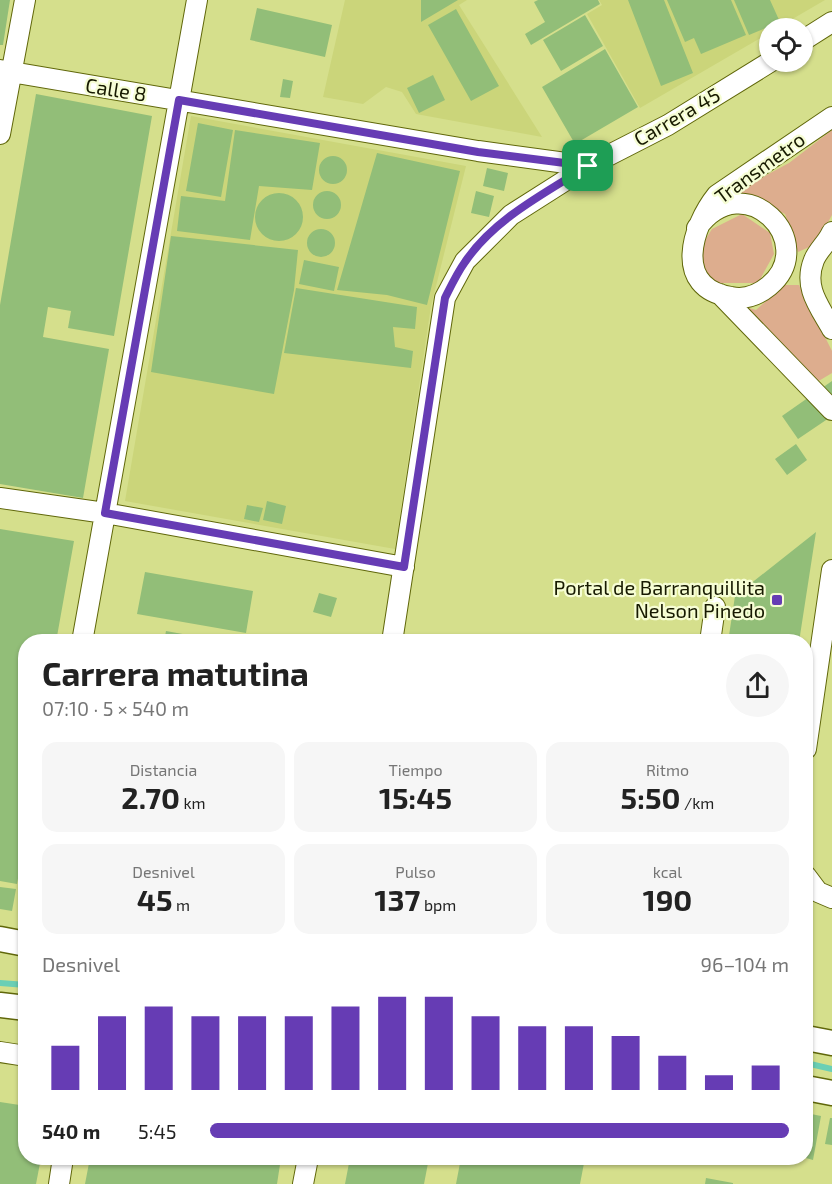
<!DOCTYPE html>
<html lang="es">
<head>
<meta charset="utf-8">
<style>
	:root { --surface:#fff; --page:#f6f6f6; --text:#222; --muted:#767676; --accent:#663cb4 }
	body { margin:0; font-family:"Exo 2",sans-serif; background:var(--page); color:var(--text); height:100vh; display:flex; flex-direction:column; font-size:22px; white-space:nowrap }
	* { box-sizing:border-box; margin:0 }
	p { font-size:20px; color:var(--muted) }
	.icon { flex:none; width:33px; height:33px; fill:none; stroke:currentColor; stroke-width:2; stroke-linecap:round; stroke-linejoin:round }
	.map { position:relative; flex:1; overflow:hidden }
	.panel { position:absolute; left:18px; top:634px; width:795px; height:531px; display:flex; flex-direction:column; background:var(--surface); border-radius:24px; box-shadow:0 2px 4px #0004 }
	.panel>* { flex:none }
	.controls { position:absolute; left:759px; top:18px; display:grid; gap:12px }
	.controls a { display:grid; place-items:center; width:54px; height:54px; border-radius:50%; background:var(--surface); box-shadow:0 2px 4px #0004; font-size:30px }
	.pin { position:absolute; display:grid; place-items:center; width:51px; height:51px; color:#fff; margin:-26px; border-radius:12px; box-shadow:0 3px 9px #0006 }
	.round { display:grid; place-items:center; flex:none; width:63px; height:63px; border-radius:32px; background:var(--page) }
	.headline { display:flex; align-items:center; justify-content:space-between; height:102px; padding:0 24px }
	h1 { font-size:33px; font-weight:700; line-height:45px }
	.figures { display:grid; grid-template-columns:repeat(3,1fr); gap:9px; height:102px; padding:6px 24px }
	.figures div { display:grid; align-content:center; border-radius:15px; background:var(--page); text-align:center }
	.figures b { font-size:30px; font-weight:700 }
	.figures small { font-size:16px; font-weight:400 }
	.figures p { font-size:16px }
	.chart { height:168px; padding:12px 24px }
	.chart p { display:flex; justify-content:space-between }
	.chart svg { width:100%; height:108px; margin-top:6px; stroke:var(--accent); stroke-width:6 }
	ul { padding:0 24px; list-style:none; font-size:20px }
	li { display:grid; grid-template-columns:96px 72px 1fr; align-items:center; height:45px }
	li i { height:15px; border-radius:8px; background:var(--accent) }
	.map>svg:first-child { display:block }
</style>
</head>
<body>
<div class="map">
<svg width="832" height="1184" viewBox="0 0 832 1184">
	<rect width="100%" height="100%" fill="#d5df8c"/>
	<path fill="#cbd57a" d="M345,0H467L459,5L542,137L416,114L402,92L386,87L363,104L323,97Z
		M599,0H825L777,28H770L769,33L640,108L587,14L602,5Z
		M191,116L466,166L431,306L395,549L125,501Z"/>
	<path fill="#ddad8e" d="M832,130V215L816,244L798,252L785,214L737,191L789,163Z
		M742,214L770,233L774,254L758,283H716L692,261L712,229Z
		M784,285H799L832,351V373L817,382L742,306L756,310Z"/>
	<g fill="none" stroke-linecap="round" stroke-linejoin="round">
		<path stroke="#6bcfb5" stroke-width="6" d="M0,983L26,985
			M806,1063L832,1069"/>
	</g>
	<path fill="#92be78" d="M0,0H10L3,45H0Z
		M421,0H458L421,22Z
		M538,0H598L600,4L531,45L525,34L545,22L534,2Z
		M628,0H664L693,73L661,86Z
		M667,0H731L746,35L701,54L694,38L685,42Z
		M734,0H770L780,22L749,35Z
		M257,8L332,25L325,57L250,40Z
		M456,9L499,86L471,101L428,25Z
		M585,15L603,46L561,71L543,40Z
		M605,49L638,107L575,144L542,87L582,63L591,77L582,63Z
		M433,75L445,100L419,113L407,88Z
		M283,79L293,81L290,98L280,97Z
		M36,94L152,116L114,336L68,328L71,311L48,307L43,337L109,349L83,498L0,484V305Z
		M198,123L233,130L221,197L186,191Z
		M235,130L320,143L312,190L259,186L250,240L177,231L181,196L225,201Z
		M377,153L460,171L427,305L387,295L337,290Z
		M319 170a14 14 0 1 1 28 0a14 14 0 1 1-28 0Z
		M487,168L508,173L504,191L483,186Z
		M313 205a14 14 0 1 1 28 0a14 14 0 1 1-28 0Z
		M476,191L494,196L489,217L471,213Z
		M255 217a24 24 0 1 1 48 0a24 24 0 1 1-48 0Z
		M307 243a14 14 0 1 1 28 0a14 14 0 1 1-28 0Z
		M171,236L298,250L294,290L274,394L151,372Z
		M304,260L339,267L334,291L299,284Z
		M296,288L417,307L415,329L393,327L395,347L413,351L411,368L284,353Z
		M832,381V416L798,439L782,416Z
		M796,444L807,460L787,475L775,459Z
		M267,501L286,506L282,524L263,520Z
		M247,505L263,508L259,522L244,519Z
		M0,529L74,541L56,642H26V834L17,884L0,881Z
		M816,532L799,642H728L735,596Z
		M145,572L253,591L246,633L137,614Z
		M319,593L337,598L331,617L313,612Z
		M166,631L221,641V642H164Z
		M0,887L16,889L12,911L0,909Z
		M0,1102L26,1106V1158H41L36,1184H0Z
		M806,1113L821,1116L813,1160L806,1158Z
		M830,1118H832V1145L825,1144Z
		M90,1158H281L277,1184H85Z
		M350,1158H429L424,1184H345Z
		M461,1158H585L580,1184H456Z
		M706,1178L733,1183V1184H705Z"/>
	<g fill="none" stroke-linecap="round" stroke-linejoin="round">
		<defs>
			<path id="minor" d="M802,41L832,22
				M0,70L478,151L588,166
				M0,134L25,0
				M697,228C744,163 821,243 769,286C758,295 745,300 731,297C672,288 692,226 717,195L832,117
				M832,232C828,242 818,250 814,260C803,287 819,306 832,329
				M720,294L832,410
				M0,498L105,513L404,567
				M82,642L197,0
				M392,642L445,298L465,261L511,215L588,166L668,125L770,62
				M710,642L715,607
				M806,749L832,570
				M806,876L818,892L832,898
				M0,1052L26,1056
				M59,1184L63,1158
				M303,1184L308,1158"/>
			<path id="major" d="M0,939L26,944
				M0,1005L26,1008
				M806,1038L832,1043
				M806,1088L832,1093"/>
		</defs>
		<use href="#minor" stroke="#60670a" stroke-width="22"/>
		<use href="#major" stroke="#60670a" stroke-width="27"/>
		<use href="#minor" stroke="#fff" stroke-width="20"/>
		<use href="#major" stroke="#fff" stroke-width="24"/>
	</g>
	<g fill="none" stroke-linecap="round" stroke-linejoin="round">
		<defs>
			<path id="route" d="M179,100L478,152L588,166C545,193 494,219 465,262C457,273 451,286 445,298L404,567L105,513Z"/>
		</defs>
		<use href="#route" stroke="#fff" stroke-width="12"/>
		<use href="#route" stroke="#663cb4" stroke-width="8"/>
	</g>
	<rect fill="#663cb4" stroke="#f6fdd4" stroke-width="2" x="771" y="594" width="12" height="12" rx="3"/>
	<g text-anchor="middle" stroke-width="4.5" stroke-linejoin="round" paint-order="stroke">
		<g font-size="20" fill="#171a00" stroke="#f6fdd4">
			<text transform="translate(116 90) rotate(9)" y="7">Calle 8</text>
			<text transform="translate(677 117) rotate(-30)" y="7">Carrera 45</text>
			<text transform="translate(760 168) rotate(-36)" y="7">Transmetro</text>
		</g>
		<g font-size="20" fill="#171a00" stroke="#f6fdd4" text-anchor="end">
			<text x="765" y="595">Portal de Barranquillita<tspan x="765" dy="23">Nelson Pinedo</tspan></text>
		</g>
	</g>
</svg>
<div class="controls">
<a><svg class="icon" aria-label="locate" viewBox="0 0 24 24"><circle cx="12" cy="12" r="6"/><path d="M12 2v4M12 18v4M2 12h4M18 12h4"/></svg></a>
</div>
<div class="pin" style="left:588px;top:166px;background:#1e9e55"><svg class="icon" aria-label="arrive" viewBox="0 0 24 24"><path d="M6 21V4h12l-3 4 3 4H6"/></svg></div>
<section class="panel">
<div class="headline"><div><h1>Carrera matutina</h1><p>07:10 · 5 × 540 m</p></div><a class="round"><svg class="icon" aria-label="share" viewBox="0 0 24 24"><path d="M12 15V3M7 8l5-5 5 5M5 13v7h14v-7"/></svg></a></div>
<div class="figures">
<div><p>Distancia</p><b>2.70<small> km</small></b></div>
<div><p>Tiempo</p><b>15:45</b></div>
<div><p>Ritmo</p><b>5:50<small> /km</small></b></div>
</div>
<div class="figures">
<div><p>Desnivel</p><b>45<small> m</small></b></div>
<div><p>Pulso</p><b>137<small> bpm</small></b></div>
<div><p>kcal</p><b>190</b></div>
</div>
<div class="chart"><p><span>Desnivel</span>96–104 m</p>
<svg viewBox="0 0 160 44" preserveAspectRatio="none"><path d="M5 44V26M15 44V14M25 44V10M35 44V14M45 44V14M55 44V14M65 44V10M75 44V6M85 44V6M95 44V14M105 44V18M115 44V18M125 44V22M135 44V30M145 44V38M155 44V34"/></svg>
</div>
<ul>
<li><b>540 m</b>5:45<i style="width:100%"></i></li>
</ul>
</section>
</div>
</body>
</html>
